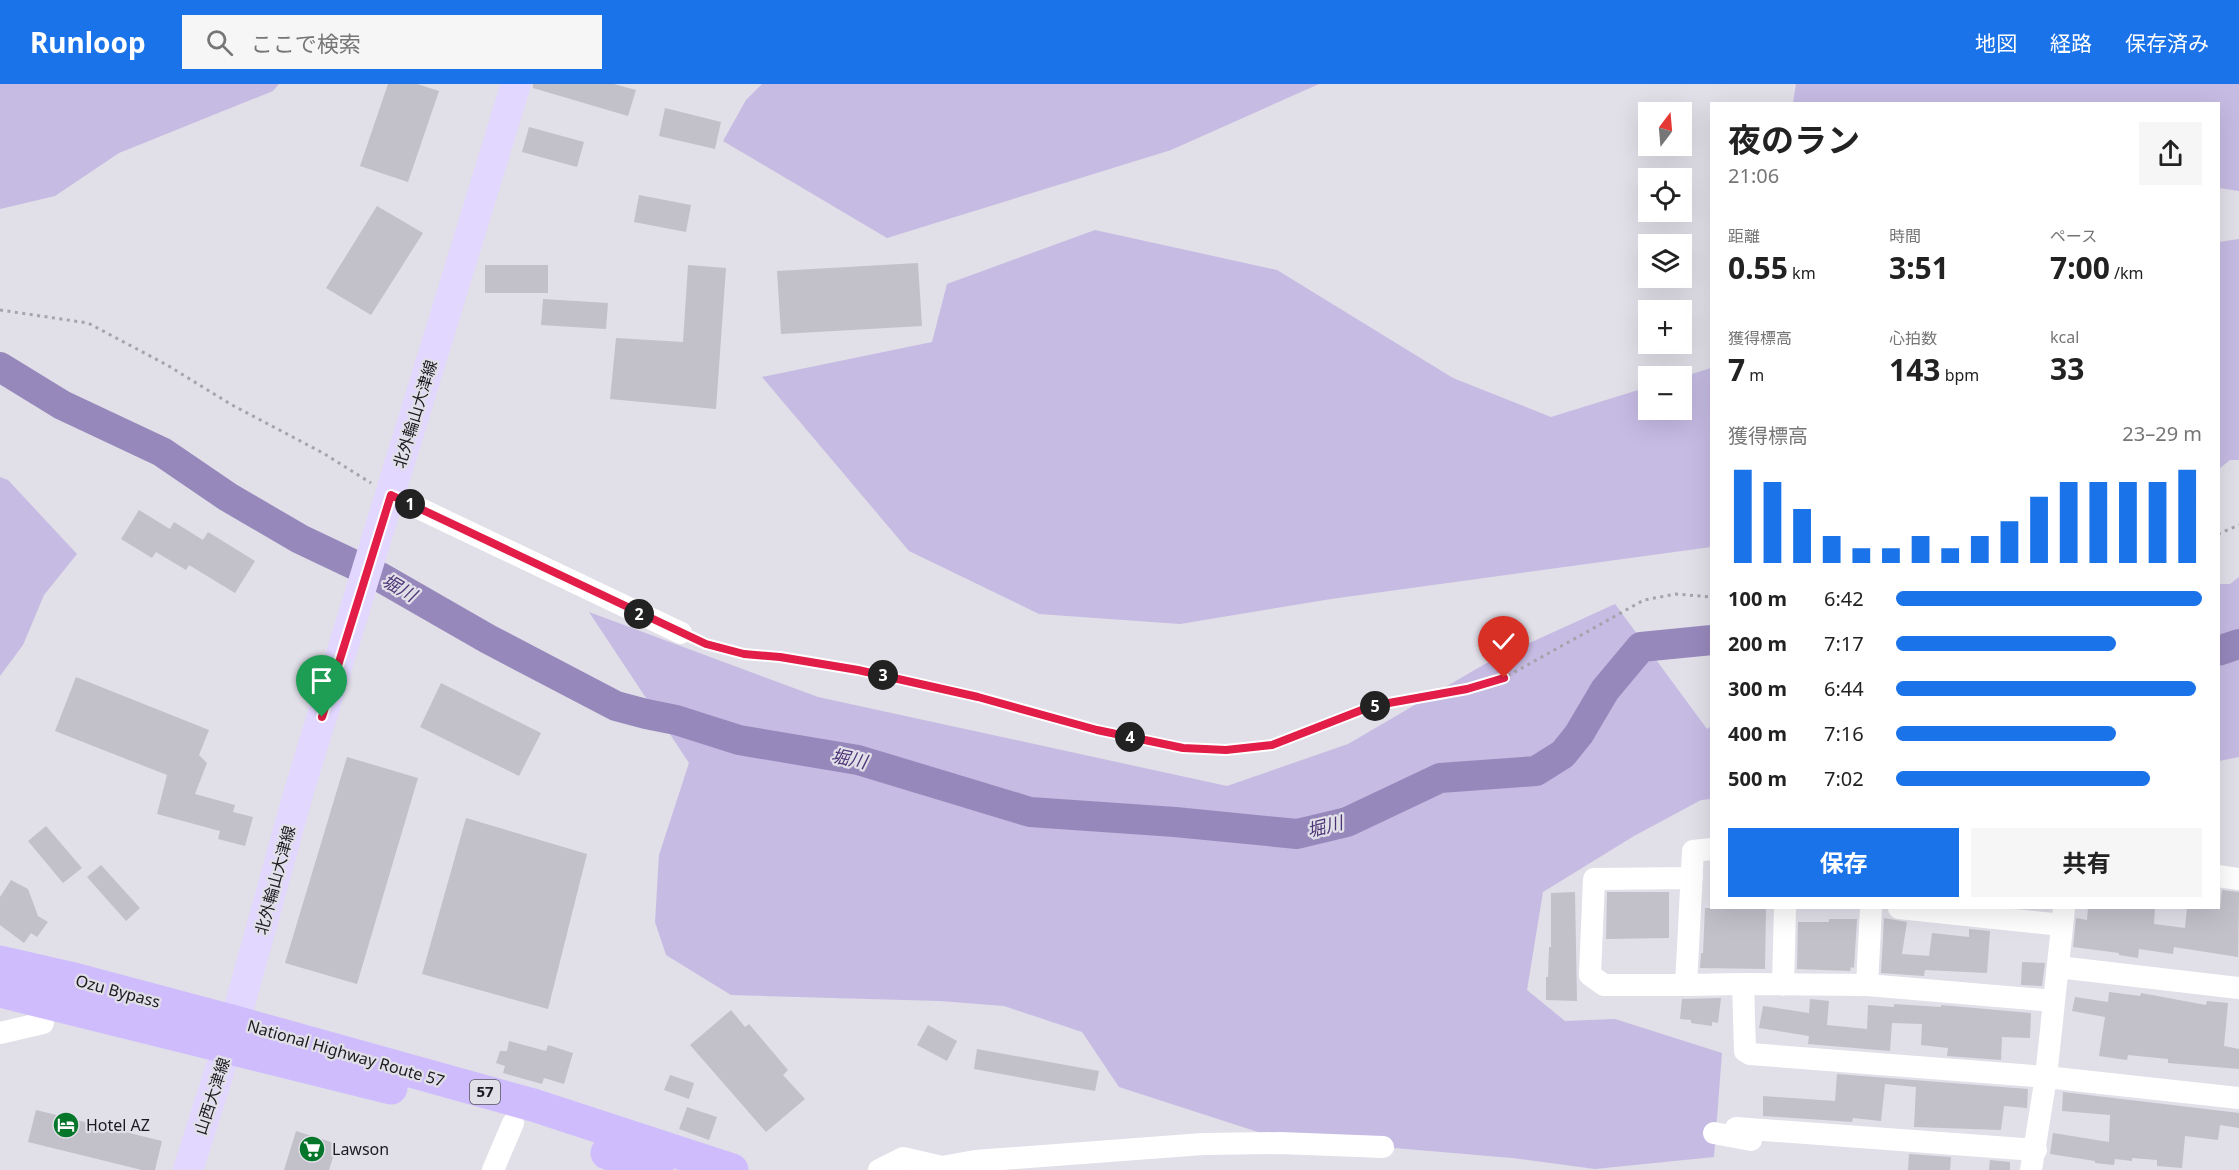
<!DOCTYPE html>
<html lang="ja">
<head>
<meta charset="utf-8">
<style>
	:root { --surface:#fff; --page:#f6f6f6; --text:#222; --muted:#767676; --accent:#1a73e8 }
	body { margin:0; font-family:"Noto Sans","Noto Sans JP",sans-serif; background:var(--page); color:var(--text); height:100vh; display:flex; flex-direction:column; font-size:22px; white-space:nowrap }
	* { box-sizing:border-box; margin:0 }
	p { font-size:20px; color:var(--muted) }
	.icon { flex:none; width:33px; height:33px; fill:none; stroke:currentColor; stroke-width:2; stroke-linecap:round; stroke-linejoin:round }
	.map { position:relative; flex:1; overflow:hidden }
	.sheet { position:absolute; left:1710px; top:18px; width:510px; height:807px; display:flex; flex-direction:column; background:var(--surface); border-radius:0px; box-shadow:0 6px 24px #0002 }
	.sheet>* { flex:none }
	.needle { width:39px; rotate:16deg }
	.controls { position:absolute; left:1638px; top:18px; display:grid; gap:12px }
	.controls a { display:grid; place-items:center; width:54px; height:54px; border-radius:0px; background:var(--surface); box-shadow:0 6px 24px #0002; font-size:30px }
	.pin { position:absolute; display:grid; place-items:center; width:51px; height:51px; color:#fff; margin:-62px -26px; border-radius:50% 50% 50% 0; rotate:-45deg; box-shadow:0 0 6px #0007 }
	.pin .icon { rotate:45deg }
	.km { position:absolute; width:30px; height:30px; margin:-15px; border-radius:50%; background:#222; color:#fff; font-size:16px; line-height:30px; text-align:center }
	.round { display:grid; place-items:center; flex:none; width:63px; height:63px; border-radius:0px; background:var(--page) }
	.headline { display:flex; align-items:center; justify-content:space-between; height:102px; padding:0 18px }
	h1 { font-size:33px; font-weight:700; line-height:45px }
	.stats { display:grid; grid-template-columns:repeat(3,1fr); gap:9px; height:102px; padding:6px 18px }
	.stats div { display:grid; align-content:center }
	.stats b { font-size:30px; font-weight:700 }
	.stats small { font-size:16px; font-weight:400 }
	.stats p { font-size:16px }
	.chart { height:168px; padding:12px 18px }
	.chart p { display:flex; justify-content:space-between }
	.chart svg { width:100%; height:108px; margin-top:6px; stroke:var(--accent); stroke-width:6 }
	.cta { display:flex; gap:12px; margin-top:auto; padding:12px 18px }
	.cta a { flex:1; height:69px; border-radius:0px; background:var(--accent); color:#fff; font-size:24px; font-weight:700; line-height:69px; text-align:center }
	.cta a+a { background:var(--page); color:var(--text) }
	ul { padding:0 18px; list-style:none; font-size:20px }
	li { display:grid; grid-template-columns:96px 72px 1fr; align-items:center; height:45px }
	li i { height:15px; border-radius:8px; background:var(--accent) }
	header { display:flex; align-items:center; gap:36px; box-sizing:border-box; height:84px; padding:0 30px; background:var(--accent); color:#fff }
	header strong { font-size:28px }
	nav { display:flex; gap:33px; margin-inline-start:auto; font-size:21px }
	.search { width:420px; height:54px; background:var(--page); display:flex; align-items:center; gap:15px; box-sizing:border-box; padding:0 21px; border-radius:0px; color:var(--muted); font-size:22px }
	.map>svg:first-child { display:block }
</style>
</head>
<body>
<header>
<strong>Runloop</strong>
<div class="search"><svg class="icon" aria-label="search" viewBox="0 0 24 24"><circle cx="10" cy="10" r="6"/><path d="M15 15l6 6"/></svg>ここで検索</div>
<nav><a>地図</a><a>経路</a><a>保存済み</a></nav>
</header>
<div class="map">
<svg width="2239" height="1086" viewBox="0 0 2239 1086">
	<rect width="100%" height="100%" fill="#e1dfe8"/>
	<path fill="#c6bbe3" d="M0,0H279L273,7L119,69L55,112L0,125Z
		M762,0H1319L1171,66L887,154L723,57L746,16Z
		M1796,0H2239V107L2219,104L2218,20L1793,19Z
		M1095,146L1277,186L1453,294L1551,333L1648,303V326H1682V293L1711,284V463L1331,515L1180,540L1039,530L909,467L762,293L932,258L947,200Z
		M2239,155V376H2230L2219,385V158Z
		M0,393L8,396L77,470L44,511L23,561L0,592Z
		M2239,493V673L2219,677V500H2230Z
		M1615,520L1707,645L1711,642V715L1701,716L1634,752L1543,808L1527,906L1565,937L1615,935L1722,969L1714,1073L1595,1085L1512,1074L1277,1054L1119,1003L1082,948L1004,922L940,917L731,911L666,871L655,838L659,771L689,679L589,528L818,613L1227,702L1348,660L1490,577Z"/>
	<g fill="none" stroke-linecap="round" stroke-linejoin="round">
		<path stroke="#9788bc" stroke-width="30" d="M0,283L62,321L162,368L228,413L300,455L380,493L488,555L616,622L646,630L676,636L739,656L858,676L1030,728L1175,738L1297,750L1347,738L1440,694L1536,687L1563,670L1579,650L1605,606L1641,563L1712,556
			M2218,567L2239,560"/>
	</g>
	<path fill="#c2c0c9" d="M388,0H417L439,7L408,98L360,82Z
		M533,0H614L636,6L628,32L533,4Z
		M665,24L721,38L715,65L659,52Z
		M529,43L584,58L577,83L522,68Z
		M639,111L691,121L686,148L634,138Z
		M377,122L423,149L371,231L326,204Z
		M918,179L922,242L781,250L777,187Z
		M485,181H548V209H485Z
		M688,181L726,184L716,325L610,315L616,254L683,258Z
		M543,215L608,219L606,245L541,241Z
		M139,426L170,445L174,438L203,456L208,448L255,477L235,509L189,481L186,486L156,468L152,474L121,455Z
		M76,593L209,646L199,671L207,679L195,710L235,721L233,728L253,733L245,762L218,755L220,747L157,730L167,691L55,647Z
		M441,599L541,649L519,692L420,643Z
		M347,673L418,694L357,900L285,879Z
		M466,734L587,770L548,925L422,890Z
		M46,742L82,784L63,799L28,757Z
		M101,781L140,824L126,837L87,793Z
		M11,796L28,805L38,832L48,838L37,853L31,849L24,859L0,841V813Z
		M2222,806L2239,808L2238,873L2174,863L2173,870L2139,865L2138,874L2119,871V869L2073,863L2076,834L2087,836L2088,824H2155L2154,840L2185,844L2187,824H2220Z
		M1575,808L1577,917L1546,916V893H1548L1549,863H1551V809Z
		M1669,808V854L1606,855L1607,808Z
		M1705,824H1766L1765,885L1700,884L1701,869H1703Z
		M1884,834L1907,838L1902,870L1929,872L1932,849L1969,853V845L1990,847L1987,889L1925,886L1924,892L1881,889Z
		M1829,835H1857L1854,884L1851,883L1850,887L1797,885L1798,838H1829Z
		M2022,878L2045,879L2042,902L2021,901Z
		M2109,908L2140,912L2141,909L2206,921L2207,917L2228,919L2224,962L2239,965V985L2168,979V975L2128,971L2127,976L2099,972L2105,933L2072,927L2075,913L2108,918Z
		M1721,914L1718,939L1712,938V942L1691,939V936L1680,935L1682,915Z
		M1810,915L1829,917L1827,941L1867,945L1868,921L1894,923V920L1941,923V921L2031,929L2030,954L2002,953L2001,976L1947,972L1948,964L1921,961L1922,940L1892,939L1890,967L1808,960L1809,952L1759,944L1763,922L1809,929Z
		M731,926L745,943L749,940L788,986L783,991L805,1015L766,1048L690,961Z
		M928,941L957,957L947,977L917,961Z
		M509,957L546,967L548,961L573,969L564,1000L544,994L542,1000L503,989L505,982L496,979L500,967H507Z
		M977,965L1099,987L1095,1007L974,985Z
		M1837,990L2028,1005L2027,1024L2004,1022L2001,1046L1914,1043L1916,1003L1885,1000L1881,1037L1853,1034L1852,1038L1839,1037L1763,1032V1012L1835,1017Z
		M670,991L694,999L689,1015L664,1006Z
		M2063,1008L2239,1029V1044L2220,1041L2218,1056L2185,1052L2182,1084L2157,1082V1076L2132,1074V1077L2115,1075L2114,1081L2095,1079V1077L2050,1070L2053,1049L2109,1058L2110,1031L2062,1027Z
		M687,1023L717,1033L709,1056L679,1045Z
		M36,1026L162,1057L155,1086H142L28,1058Z
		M296,1047L337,1060L329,1086H284Z
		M1909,1070L1951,1073L1950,1086H1908Z
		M1990,1076L2010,1078V1086H1989Z"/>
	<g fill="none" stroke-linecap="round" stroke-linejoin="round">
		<path stroke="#a5a3ab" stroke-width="3" stroke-dasharray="3 4.5" stroke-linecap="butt" d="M0,226L88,239L167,281L232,321L323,369L371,399
			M2218,450L2239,441
			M699,557L744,570L780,573L858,586L978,613L1097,646L1183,664L1226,666L1272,661L1372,622L1467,605L1504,594L1644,516L1676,510L1712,513"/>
		<path stroke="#fff" stroke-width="22" d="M391,411L681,549
			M1712,765L1693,767L1686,901L1743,900
			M2218,792L2239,795
			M1871,824L1867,901L1743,900L1745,967L1750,970L2046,993L2239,1014
			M1899,824L2062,841
			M2058,883L2239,904
			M1686,901H1604L1590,891L1594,795L1692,794
			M1783,901L1785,824
			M1867,901L2054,917
			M0,949L43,939
			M1736,1044L2036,1066
			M1714,1049L1751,1056
			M493,1086L513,1039
			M879,1086L903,1074L942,1083L975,1077L1203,1060L1280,1059L1383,1063
			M2031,1086L2046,993L2064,824"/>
		<path stroke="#e2d7fe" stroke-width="30" d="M188,1086L235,938L299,707L516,0"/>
		<path stroke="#cebcfd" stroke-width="33" d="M0,878L70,894L235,938L533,1021L732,1086
			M0,907L391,1004
			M607,1069L657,1086"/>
	</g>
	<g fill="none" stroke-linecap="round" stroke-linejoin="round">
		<defs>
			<path id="route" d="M322,633L391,411L706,560L744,570L780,573L858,586L978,613L1097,646L1183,664L1226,666L1272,661L1372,622L1467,605L1504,594"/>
		</defs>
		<use href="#route" stroke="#fff" stroke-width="12"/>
		<use href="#route" stroke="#e11d48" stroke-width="8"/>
	</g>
	<defs>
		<symbol id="hotel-disc" viewBox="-11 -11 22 22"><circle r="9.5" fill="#05762a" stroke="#e1dfe8"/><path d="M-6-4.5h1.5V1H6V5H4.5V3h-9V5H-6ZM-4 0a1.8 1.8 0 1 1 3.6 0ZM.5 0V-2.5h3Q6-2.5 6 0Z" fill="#fff"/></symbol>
		<symbol id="supermarket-disc" viewBox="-11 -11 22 22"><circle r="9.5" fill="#05762a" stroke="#e1dfe8"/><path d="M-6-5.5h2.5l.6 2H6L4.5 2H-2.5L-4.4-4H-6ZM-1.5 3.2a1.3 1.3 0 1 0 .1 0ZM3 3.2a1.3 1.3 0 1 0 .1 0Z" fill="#fff"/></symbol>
	</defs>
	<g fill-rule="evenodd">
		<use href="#hotel-disc" x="51" y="1026" width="30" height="30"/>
		<use href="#supermarket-disc" x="297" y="1050" width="30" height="30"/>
	</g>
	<g text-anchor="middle" stroke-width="4.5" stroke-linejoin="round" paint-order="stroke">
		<rect fill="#e1dfe8" stroke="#56555b" stroke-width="1.5" x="470" y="996" width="30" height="24" rx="4.5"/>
		<g font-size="15" font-weight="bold" fill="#1b1a1e">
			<text x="485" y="1013">57</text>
		</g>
		<g font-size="16" fill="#1b1a1e" stroke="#e1dfe8">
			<text transform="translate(415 330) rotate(-73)" y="6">北外輪山大津線</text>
			<text transform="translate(275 796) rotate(-75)" y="6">北外輪山大津線</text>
			<text transform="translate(118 907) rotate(15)" y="6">Ozu Bypass</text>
			<text transform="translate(346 969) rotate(16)" y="6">National Highway Route 57</text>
			<text transform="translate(212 1012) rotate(-72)" y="6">山西大津線</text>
		</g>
		<g font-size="16" fill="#1b1a1e" stroke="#e1dfe8" text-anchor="start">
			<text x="86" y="1047">Hotel AZ</text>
			<text x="332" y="1071">Lawson</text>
		</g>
		<g font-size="18" font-style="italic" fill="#4e3778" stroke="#e1dfe8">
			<text transform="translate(399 504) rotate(30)" y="6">堀川</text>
			<text transform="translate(849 675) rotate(12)" y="6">堀川</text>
			<text transform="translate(1325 743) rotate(-14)" y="6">堀川</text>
		</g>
	</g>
</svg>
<div class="controls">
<a><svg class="needle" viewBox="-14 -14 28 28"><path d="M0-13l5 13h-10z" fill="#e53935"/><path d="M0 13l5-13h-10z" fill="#767676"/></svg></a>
<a><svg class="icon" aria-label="locate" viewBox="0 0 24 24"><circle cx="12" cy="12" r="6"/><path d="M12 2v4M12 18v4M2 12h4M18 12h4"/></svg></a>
<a><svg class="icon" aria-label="layers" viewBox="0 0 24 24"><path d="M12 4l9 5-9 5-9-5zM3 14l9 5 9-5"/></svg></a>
<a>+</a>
<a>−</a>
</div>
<div class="pin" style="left:322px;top:633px;background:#1e9e55"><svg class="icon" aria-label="arrive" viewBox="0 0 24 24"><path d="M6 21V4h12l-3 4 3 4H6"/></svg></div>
<div class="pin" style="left:1504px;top:594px;background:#d93025"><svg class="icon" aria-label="check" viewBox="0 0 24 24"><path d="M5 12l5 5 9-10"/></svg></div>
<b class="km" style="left:410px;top:420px">1</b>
<b class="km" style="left:639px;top:530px">2</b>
<b class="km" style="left:883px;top:591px">3</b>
<b class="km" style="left:1130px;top:653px">4</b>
<b class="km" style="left:1375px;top:622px">5</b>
<section class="sheet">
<div class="headline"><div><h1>夜のラン</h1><p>21:06</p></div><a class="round"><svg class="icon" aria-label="share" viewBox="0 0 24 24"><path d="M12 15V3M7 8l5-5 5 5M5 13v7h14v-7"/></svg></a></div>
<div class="stats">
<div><p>距離</p><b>0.55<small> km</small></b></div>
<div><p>時間</p><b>3:51</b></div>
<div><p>ペース</p><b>7:00<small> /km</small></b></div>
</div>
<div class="stats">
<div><p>獲得標高</p><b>7<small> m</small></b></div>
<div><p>心拍数</p><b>143<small> bpm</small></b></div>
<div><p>kcal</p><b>33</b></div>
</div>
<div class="chart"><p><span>獲得標高</span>23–29 m</p>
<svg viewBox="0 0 160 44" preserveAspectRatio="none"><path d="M5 44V6M15 44V11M25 44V22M35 44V33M45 44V38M55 44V38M65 44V33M75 44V38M85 44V33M95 44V27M105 44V17M115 44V11M125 44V11M135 44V11M145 44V11M155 44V6"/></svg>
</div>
<ul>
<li><b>100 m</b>6:42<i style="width:100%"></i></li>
<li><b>200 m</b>7:17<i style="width:72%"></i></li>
<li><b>300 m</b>6:44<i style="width:98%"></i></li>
<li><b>400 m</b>7:16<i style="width:72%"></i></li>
<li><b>500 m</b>7:02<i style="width:83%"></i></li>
</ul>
<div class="cta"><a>保存</a><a>共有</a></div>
</section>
</div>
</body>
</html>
